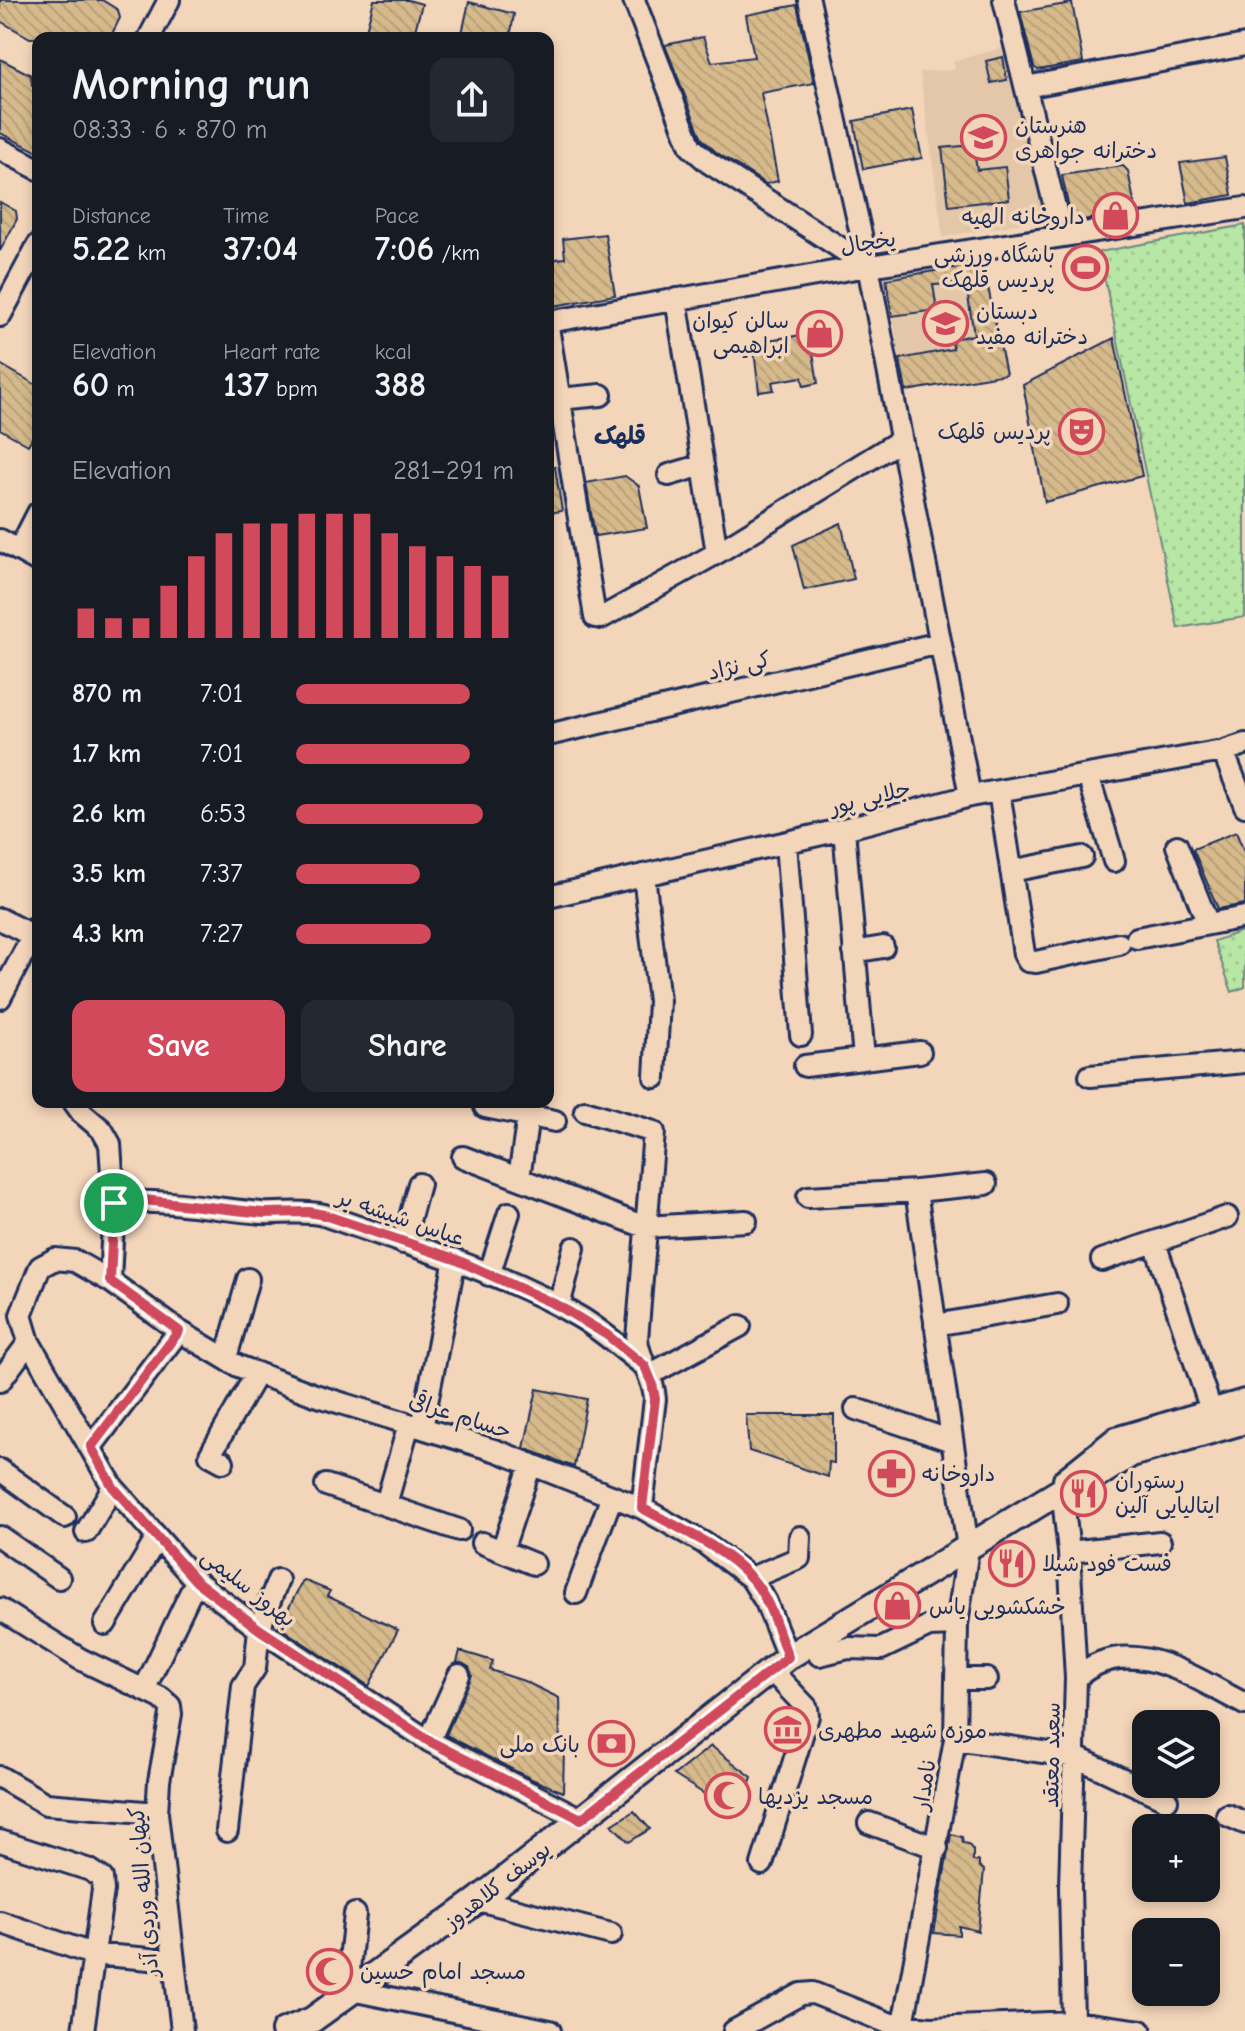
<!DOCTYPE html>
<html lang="en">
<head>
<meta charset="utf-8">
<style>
	:root { --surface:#171b24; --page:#242831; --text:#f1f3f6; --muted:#9ea1a6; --accent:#d1495b }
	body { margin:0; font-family:"Comic Neue","Playpen Sans Arabic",sans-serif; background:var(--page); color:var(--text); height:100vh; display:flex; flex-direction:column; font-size:30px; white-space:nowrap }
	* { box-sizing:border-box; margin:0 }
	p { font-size:26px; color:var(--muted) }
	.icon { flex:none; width:44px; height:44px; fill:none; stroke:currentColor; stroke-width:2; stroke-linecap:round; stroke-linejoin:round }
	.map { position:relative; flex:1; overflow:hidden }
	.side { position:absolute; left:32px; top:32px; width:522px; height:1076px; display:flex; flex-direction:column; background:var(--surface); border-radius:16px; box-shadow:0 4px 12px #0003 }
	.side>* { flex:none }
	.tools { position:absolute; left:1132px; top:1710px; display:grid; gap:16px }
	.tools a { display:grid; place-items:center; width:88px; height:88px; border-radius:16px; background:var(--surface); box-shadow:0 4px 12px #0003; font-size:40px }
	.pin { position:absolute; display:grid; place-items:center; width:68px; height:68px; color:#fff; margin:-34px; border:4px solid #fff; border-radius:50%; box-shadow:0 2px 8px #0007 }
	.round { display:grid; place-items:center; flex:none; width:84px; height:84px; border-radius:16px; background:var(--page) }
	.overview { display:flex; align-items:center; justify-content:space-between; height:136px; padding:0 40px }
	h1 { font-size:44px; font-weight:600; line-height:60px }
	.figures { display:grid; grid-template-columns:repeat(3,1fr); gap:12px; height:136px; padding:8px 40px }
	.figures div { display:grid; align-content:center }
	.figures b { font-size:34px; font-weight:600 }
	.figures small { font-size:22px; font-weight:400 }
	.figures p { font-size:22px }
	.chart { height:224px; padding:16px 40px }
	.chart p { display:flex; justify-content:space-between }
	.chart svg { width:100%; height:144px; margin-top:8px; stroke:var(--accent); stroke-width:6 }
	.action { display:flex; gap:16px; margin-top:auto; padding:16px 40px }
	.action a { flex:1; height:92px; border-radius:16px; background:var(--accent); color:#fff; font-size:32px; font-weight:600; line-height:92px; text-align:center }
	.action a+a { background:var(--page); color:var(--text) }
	ul { padding:0 40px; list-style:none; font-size:26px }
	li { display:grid; grid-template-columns:128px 96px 1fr; align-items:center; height:60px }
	li i { height:20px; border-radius:10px; background:var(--accent) }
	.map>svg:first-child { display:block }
</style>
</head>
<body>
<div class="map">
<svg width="1245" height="2031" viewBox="0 0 1245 2031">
	<defs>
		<pattern id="park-dots" width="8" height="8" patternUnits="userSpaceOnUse" patternTransform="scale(2)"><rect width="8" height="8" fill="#b8e6a4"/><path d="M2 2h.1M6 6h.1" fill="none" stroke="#9ec690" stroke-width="1.8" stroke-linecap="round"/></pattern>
		<pattern id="building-back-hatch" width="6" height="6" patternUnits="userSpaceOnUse" patternTransform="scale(2)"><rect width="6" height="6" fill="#d7ba8b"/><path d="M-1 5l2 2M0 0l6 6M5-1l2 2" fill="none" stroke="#b8a07a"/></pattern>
	</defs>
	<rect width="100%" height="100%" fill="#f3d5b9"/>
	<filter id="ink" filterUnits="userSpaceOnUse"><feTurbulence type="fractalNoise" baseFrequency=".0125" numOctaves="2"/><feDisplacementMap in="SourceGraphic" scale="16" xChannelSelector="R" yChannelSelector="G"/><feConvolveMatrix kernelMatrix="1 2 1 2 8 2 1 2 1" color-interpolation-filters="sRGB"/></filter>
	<g filter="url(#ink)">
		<path fill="#e3c7a8" d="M1002,48L1045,219L943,237L920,72L955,70L954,61Z
			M983,263L1006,374L906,391L886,279Z"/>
		<path fill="url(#park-dots)" stroke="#6a8a81" stroke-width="2" d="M1245,225V617L1178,628L1099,252Z
			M1245,930V987L1232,992L1214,941Z"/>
		<path fill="url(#building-back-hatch)" stroke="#1b2f5e" stroke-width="2" d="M0,0H102L118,10L120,18L110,38H30L0,21Z
			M374,0H408L422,4L413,38H364Z
			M469,2L514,14L510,38H461Z
			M1072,3L1083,62L1038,70L1034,67L1020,12Z
			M797,5L814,83L761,93L778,181L766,184L716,152L702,139L665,45L703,37L712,62L754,57L746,15Z
			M1003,57L1007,80L991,83L986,61Z
			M0,59L31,75L32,85L38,82V152L0,133Z
			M912,110L922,158L863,169L854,121Z
			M973,145L977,170L1005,167L1009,199L949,206L942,148Z
			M1225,157L1232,195L1188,203L1180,163Z
			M1123,166L1128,171L1136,212L1075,221L1071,219L1062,175Z
			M0,202L16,211L17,219L0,251Z
			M605,234L615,295L548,307V260L565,258L563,239Z
			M983,263L1006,374L906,391L900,359L953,349L952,339L974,335L967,290L964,291L963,285L957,284L933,285L937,310L892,316L886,279Z
			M810,334L818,383L804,386L802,377L772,382L774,390L759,392L753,342Z
			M1114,338L1142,476L1045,502L1023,385Z
			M0,364L38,386V428L28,445L0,429Z
			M555,467L562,511L548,513V468Z
			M625,476L639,486L647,528L595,536L586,483Z
			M841,523L854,579L804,590L793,545Z
			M1236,832L1245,854V904L1218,909L1193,849Z
			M537,1389L587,1399L574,1467L524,1448Z
			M746,1415H834V1463L829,1462L828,1477L749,1451Z
			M303,1580L330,1591L327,1596L398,1630L369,1686L279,1627Z
			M460,1651L493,1661L490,1670L524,1681L559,1698L560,1742L564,1749L563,1792L529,1778L446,1735L472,1675L469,1667L457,1662Z
			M711,1746L752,1777L738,1815L674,1775Z
			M634,1811L650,1829L629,1842L612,1825Z
			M951,1834L962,1837L963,1843L968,1844L973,1850V1861H979V1866L984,1870L978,1931L959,1926V1935L934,1933Z"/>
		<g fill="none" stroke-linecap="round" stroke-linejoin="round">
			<defs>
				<path id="minor" d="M634,0L691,147L708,162L868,266
					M809,0L868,266L970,796
					M1004,0L1062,236
					M149,38L169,0
					M1026,87L1245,45
					M0,149L38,169
					M676,299L717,553
					M0,316L38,245
					M548,322L850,269L1245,208
					M548,327L595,617L601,618L717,553L901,440
					M559,399L601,395
					M669,475L703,465
					M0,540L38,561
					M19,550L38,513
					M548,735L940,643
					M1221,752L1245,744
					M1088,775L1114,861
					M999,791L1024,954L1028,961L1036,962L1119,944
					M844,829L864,1059
					M786,843L801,1035
					M1177,846L1208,924
					M1011,871L1082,857
					M644,875L659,1001L655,1077
					M548,897L844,829L970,796L1217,752L1225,756L1245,806
					M0,919L33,936L38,935
					M1137,938L1245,917
					M854,952L883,947
					M0,998L38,926
					M805,1066L920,1052
					M1090,1076L1245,1062
					M74,1102L82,1113L102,1130L110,1144L114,1203L110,1281
					M485,1107L555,1121
					M585,1111L654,1132L637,1339C639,1361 654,1378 655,1399L642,1508
					M463,1157L645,1227L746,1221
					M519,1178L528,1116
					M808,1197L916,1191L986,1184
					M114,1203C164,1198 212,1209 262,1213C283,1214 303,1210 324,1215C410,1246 502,1271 581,1318C604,1332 623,1350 645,1366
					M403,1243L419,1184
					M1155,1243L1216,1425
					M1102,1260L1227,1217
					M489,1275L509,1213
					M559,1306L574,1248
					M935,1325L1057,1304
					M226,1358L248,1279
					M649,1375L740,1326
					M0,1381L29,1342
					M856,1409L952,1441
					M422,1428L455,1259
					M91,1447L179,1331
					M223,1462L210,1455L257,1373
					M0,1470L65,1517
					M326,1485L459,1530
					M1062,1490L1069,1552L1076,1678L1070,1887L1073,2022
					M386,1504L409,1424
					M86,1532L113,1487
					M0,1537L59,1578
					M482,1543L534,1564
					M502,1551L531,1464
					M1069,1552L1160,1542
					M751,1578L799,1558L800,1537
					M576,1593L612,1496
					M0,1609L80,1659L161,1698L170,1706L171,1714L159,1781L157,1813L182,2031
					M105,1624L157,1538
					M819,1655L848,1648L881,1649L929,1626L957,1625
					M1076,1678C1129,1630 1193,1678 1245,1704
					M956,1679H987
					M144,1690L196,1581
					M955,1739L1076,1757L1167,1800
					M429,1741L459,1675
					M0,1777L46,1804L157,1813
					M1227,1815L1245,1823
					M581,1819L429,1741L259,1629L196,1581L113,1487L29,1342L21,1315L40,1267L55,1259L75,1261L110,1281L179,1331L238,1366L315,1395L497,1451L642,1508L704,1543L751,1578L766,1602L788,1657
					M869,1823L937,1848
					M227,1831L243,1686L255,1668L259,1629L278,1580
					M0,1841L90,1870L102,1878L103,1890L83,2031
					M762,1864L808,1716L807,1708L771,1670
					M478,1900L611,1934
					M355,1914L349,1969L356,1991L550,2031
					M0,1922L92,1954L173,1961
					M903,2025L955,1739L957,1625L968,1548L916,1191
					M734,2031L801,1994L813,1993L891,2024L931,2028L1073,2022L1141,2031"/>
				<path id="major" d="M1066,1480L1116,1440L1245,1402
					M284,2031L312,2020L478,1900L788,1657L1062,1490L1082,1485L1131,1454L1245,1421"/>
			</defs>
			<use href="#minor" stroke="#1b2f5e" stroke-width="26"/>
			<use href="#major" stroke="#1b2f5e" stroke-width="30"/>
			<use href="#minor" stroke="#f3d5b9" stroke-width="20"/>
			<use href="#major" stroke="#f3d5b9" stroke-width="24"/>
		</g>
	</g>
	<g fill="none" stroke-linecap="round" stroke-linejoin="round" filter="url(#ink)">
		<defs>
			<path id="route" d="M144,1200L263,1213L309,1212L324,1215L455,1259L559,1306L607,1335L645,1366L652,1383L655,1399L642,1508C678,1528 724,1547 752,1579C770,1599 778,1632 788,1657L581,1819L429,1741L259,1629L196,1581L113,1487L91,1447L179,1331L110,1281L114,1203Z"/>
		</defs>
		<use href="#route" stroke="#fff" stroke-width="16"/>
		<use href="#route" stroke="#d1495b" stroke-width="10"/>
	</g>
	<defs>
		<symbol id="school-ring" viewBox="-11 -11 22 22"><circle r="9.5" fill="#f3d5b9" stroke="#d1495b" stroke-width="1.5"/><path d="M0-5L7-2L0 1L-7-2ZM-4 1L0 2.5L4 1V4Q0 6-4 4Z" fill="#d1495b"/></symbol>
		<symbol id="shop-ring" viewBox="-11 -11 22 22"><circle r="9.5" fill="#f3d5b9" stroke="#d1495b" stroke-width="1.5"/><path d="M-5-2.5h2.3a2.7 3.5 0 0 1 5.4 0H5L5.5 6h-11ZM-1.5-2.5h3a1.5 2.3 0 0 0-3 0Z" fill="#d1495b"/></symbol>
		<symbol id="stadium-ring" viewBox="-11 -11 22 22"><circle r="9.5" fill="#f3d5b9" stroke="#d1495b" stroke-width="1.5"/><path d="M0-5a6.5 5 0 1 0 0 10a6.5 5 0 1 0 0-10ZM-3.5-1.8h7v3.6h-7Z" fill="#d1495b"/></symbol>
		<symbol id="theatre-ring" viewBox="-11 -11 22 22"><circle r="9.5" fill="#f3d5b9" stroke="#d1495b" stroke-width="1.5"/><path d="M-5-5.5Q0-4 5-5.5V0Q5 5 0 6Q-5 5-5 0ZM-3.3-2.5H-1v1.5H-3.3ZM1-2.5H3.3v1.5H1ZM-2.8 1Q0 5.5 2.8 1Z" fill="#d1495b"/></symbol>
		<symbol id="pharmacy-ring" viewBox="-11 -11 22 22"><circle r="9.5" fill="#f3d5b9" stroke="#d1495b" stroke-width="1.5"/><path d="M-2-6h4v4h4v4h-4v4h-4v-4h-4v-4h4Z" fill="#d1495b"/></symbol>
		<symbol id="restaurant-ring" viewBox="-11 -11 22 22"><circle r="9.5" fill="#f3d5b9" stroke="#d1495b" stroke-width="1.5"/><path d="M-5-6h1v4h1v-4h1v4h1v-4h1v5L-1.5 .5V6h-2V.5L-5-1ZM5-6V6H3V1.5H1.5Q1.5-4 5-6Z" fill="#d1495b"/></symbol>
		<symbol id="museum-ring" viewBox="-11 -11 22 22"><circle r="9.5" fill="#f3d5b9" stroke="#d1495b" stroke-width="1.5"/><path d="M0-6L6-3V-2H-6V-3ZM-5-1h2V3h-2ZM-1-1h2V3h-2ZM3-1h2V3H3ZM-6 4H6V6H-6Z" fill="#d1495b"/></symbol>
		<symbol id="bank-ring" viewBox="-11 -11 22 22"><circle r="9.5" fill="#f3d5b9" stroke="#d1495b" stroke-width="1.5"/><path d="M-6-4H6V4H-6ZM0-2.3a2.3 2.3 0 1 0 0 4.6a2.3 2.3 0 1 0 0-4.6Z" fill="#d1495b"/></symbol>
		<symbol id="mosque-ring" viewBox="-11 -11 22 22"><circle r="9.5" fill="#f3d5b9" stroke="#d1495b" stroke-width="1.5"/><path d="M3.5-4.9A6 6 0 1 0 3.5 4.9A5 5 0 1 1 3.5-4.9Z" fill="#d1495b"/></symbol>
	</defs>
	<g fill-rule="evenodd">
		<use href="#school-ring" x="958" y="112" width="51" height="51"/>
		<use href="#shop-ring" x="1090" y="190" width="51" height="51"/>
		<use href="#stadium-ring" x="1060" y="242" width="51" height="51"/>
		<use href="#school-ring" x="920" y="298" width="51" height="51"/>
		<use href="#shop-ring" x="794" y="308" width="51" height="51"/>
		<use href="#theatre-ring" x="1056" y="406" width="51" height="51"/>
		<use href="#pharmacy-ring" x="866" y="1448" width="51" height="51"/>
		<use href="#restaurant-ring" x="1058" y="1468" width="51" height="51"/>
		<use href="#restaurant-ring" x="986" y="1538" width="51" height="51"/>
		<use href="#shop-ring" x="872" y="1580" width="51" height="51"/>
		<use href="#museum-ring" x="762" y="1704" width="51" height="51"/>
		<use href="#bank-ring" x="586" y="1718" width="51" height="51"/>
		<use href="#mosque-ring" x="702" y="1770" width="51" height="51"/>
		<use href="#mosque-ring" x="304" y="1946" width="51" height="51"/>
	</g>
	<g text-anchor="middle" stroke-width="7" stroke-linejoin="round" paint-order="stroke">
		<g font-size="22" fill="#1b2f5e" stroke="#f3d5b9" text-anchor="start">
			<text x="1015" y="133">هنرستان<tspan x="1015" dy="25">دخترانه جواهری</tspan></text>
			<text x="1085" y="224" text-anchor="end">داروخانه الهیه</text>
			<text x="1055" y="262" text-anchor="end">باشگاه ورزشی<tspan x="1055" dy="25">پردیس قلهک</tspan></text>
			<text x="976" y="319">دبستان<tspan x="976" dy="25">دخترانه مفید</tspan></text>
			<text x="789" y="328" text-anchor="end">سالن کیوان<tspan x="789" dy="25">ابراهیمی</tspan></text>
			<text x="1051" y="439" text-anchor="end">پردیس قلهک</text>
			<text x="922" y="1481">داروخانه</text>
			<text x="1115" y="1488">رستوران<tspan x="1115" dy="25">ایتالیایی آلین</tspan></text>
			<text x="1042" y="1571">فست فود شیلا</text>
			<text x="929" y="1614">خشکشویی یاس</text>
			<text x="818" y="1738">موزه شهید مطهری</text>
			<text x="580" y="1752" text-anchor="end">بانک ملی</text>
			<text x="758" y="1804">مسجد یزدیها</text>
			<text x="360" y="1979">مسجد امام حسین</text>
		</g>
		<g font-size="22" fill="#1b2f5e" stroke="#f3d5b9">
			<text transform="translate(868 242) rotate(-9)" y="8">یخچال</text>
			<text transform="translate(739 665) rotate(-13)" y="8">کی نژاد</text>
			<text transform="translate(870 797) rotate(-14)" y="8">جلایی پور</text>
			<text transform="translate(401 1217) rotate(19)" y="8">عباس شیشه بر</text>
			<text transform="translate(460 1415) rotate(18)" y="8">حسام عراقی</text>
			<text transform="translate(249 1587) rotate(38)" y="8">بهروز سلیمی</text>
			<text transform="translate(1051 1755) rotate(-89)" y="8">سعید معتقد</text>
			<text transform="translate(924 1784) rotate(-81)" y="8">نامدار</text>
			<text transform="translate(497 1885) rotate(-38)" y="8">یوسف کلاهدوز</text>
			<text transform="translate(143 1892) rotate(-95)" y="8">کیهان الله وردی آذر</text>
		</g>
		<g font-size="24" font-weight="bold" fill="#1b2f5e" stroke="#f3d5b9">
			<text x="620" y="444">قلهک</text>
		</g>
	</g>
</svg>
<div class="tools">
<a><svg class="icon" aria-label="layers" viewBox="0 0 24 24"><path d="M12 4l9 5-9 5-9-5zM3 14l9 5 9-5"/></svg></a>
<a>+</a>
<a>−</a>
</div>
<div class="pin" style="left:114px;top:1203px;background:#1e9e55"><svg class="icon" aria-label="arrive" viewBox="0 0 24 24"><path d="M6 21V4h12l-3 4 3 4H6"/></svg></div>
<section class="side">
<div class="overview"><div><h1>Morning run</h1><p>08:33 · 6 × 870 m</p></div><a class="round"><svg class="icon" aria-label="share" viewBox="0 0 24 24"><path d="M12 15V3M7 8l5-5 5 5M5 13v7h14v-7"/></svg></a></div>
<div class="figures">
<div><p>Distance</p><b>5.22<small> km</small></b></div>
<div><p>Time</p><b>37:04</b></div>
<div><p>Pace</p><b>7:06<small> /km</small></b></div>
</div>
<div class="figures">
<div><p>Elevation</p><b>60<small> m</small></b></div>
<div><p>Heart rate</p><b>137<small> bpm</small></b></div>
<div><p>kcal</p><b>388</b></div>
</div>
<div class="chart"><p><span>Elevation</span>281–291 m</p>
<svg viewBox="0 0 160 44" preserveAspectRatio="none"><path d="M5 44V35M15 44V38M25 44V38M35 44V28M45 44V19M55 44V12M65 44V9M75 44V9M85 44V6M95 44V6M105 44V6M115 44V12M125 44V16M135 44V19M145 44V22M155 44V25"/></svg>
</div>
<ul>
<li><b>870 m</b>7:01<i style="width:80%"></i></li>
<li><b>1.7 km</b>7:01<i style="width:80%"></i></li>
<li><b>2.6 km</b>6:53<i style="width:86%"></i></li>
<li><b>3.5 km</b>7:37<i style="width:57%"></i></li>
<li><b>4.3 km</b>7:27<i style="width:62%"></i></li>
</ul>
<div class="action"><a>Save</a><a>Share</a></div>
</section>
</div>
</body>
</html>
